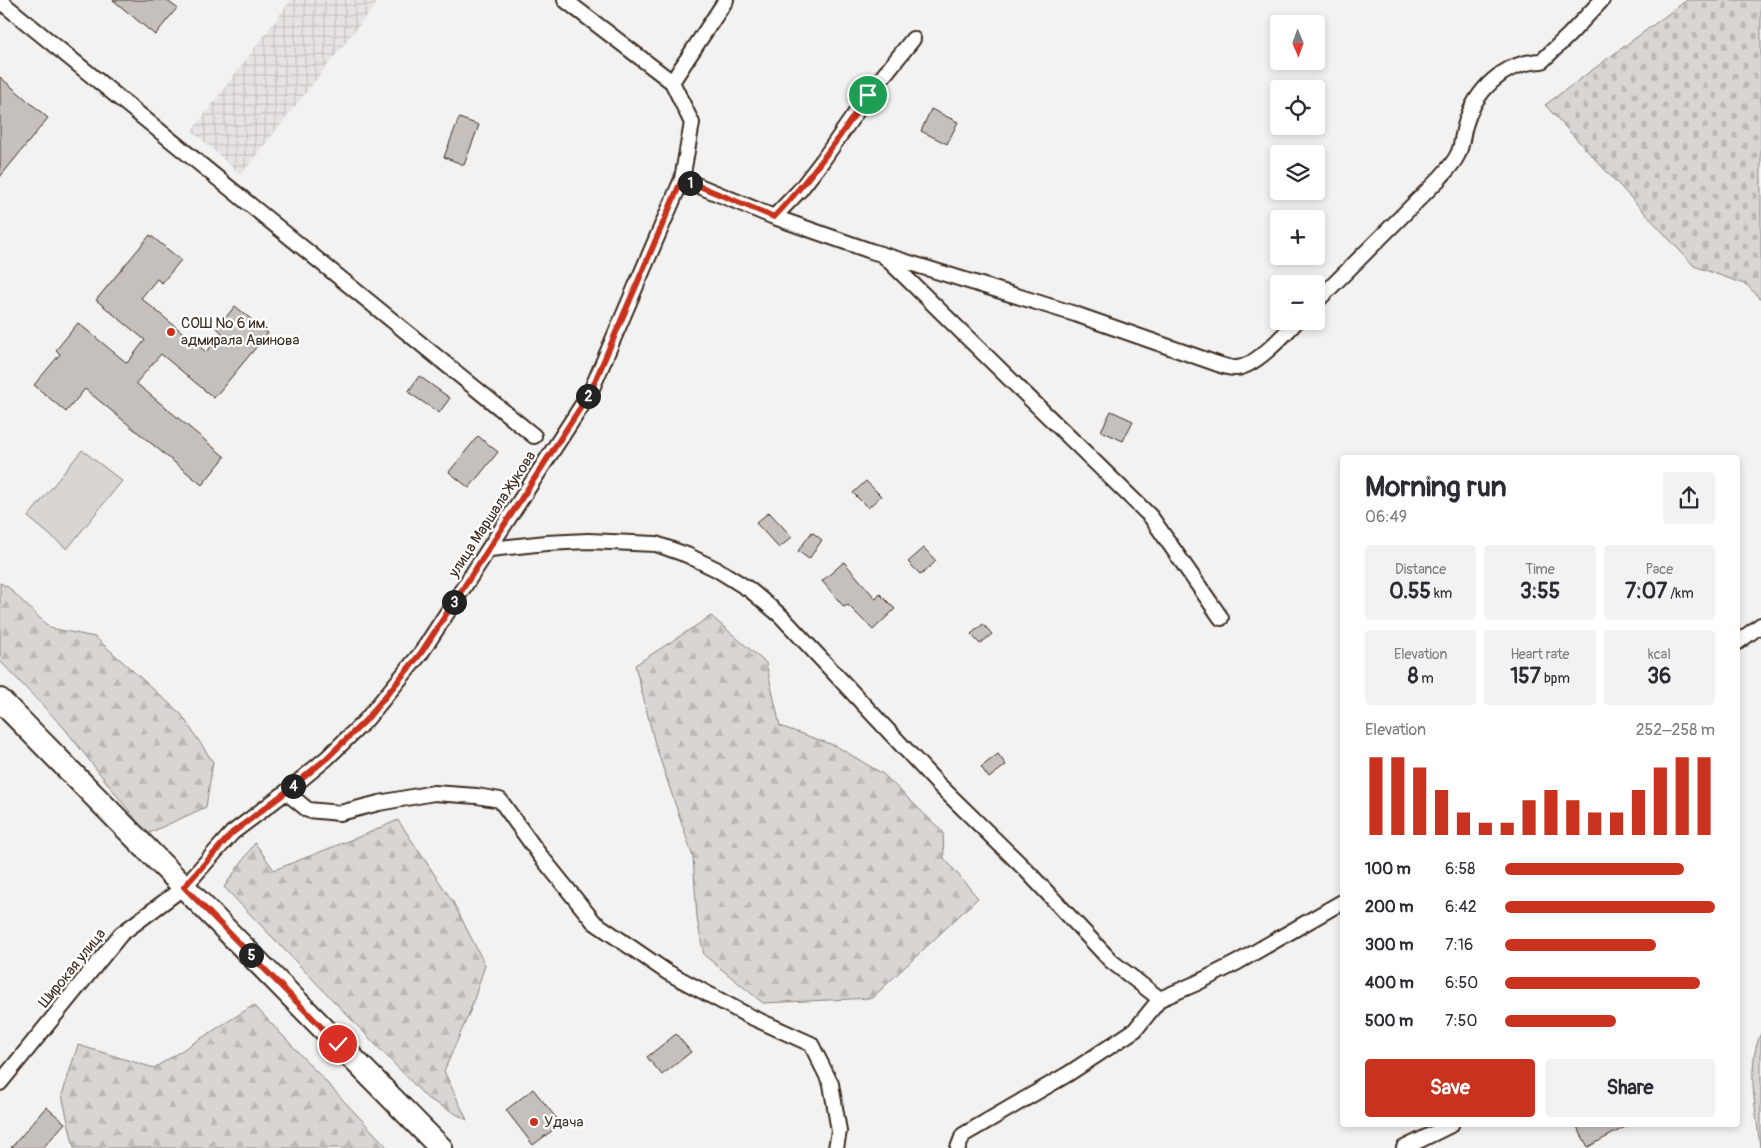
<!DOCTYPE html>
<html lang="en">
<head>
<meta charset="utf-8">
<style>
	:root { --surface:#fff; --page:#f2f2f3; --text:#2b2b33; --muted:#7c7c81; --accent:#c8321e }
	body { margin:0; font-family:Pangolin,sans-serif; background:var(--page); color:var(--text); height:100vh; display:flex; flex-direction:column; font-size:19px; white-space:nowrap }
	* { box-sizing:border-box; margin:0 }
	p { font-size:16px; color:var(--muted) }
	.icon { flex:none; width:28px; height:28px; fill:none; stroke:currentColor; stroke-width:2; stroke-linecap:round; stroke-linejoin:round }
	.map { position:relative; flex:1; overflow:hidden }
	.drawer { position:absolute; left:1340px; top:455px; width:400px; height:672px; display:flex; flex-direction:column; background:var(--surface); border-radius:5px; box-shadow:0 2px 8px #0003 }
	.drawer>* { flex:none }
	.needle { width:32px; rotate:178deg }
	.buttons { position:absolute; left:1270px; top:15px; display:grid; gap:10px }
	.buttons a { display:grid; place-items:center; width:55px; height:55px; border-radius:5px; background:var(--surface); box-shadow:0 2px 8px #0003; font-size:25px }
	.pin { position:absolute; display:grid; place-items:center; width:42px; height:42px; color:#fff; margin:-21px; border:2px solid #fff; border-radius:50%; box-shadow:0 1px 5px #0007 }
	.km { position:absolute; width:25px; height:25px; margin:-12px; border-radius:50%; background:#222; color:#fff; font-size:14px; line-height:25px; text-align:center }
	.round { display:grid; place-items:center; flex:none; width:52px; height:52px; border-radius:5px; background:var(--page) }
	.overview { display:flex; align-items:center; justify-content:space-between; height:85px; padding:0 25px }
	h1 { font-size:28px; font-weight:800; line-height:38px }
	.metrics { display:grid; grid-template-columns:repeat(3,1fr); gap:8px; height:85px; padding:5px 25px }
	.metrics div { display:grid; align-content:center; border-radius:5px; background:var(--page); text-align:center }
	.metrics b { font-size:21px; font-weight:800 }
	.metrics small { font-size:14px; font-weight:400 }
	.metrics p { font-size:14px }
	.chart { height:140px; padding:10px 25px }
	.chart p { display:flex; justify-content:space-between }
	.chart svg { width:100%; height:90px; margin-top:5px; stroke:var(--accent); stroke-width:6 }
	.action { display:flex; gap:10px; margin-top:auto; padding:10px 25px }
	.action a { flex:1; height:58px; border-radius:5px; background:var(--accent); color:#fff; font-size:20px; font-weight:800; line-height:58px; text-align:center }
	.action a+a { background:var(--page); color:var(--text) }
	ul { padding:0 25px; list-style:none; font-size:16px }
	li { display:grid; grid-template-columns:80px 60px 1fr; align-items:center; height:38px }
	li i { height:12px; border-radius:6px; background:var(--accent) }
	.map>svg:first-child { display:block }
</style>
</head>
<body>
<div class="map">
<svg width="1761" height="1148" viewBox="0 0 1761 1148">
	<defs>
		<pattern id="industrial-grid" width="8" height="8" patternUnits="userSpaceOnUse" patternTransform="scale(1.25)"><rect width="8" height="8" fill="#e6e3e2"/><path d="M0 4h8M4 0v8" fill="none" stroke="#c6c3c1"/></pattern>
		<pattern id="forest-firs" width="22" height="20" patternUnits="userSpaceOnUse" patternTransform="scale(1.25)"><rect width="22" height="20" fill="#d8d5d2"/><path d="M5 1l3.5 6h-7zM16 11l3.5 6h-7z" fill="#bab7b4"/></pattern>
		<pattern id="cemetery-stones" width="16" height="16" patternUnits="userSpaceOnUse" patternTransform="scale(1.25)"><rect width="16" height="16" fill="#d8d5d2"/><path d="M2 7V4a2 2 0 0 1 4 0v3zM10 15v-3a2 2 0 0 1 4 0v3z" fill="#bab7b4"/></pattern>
	</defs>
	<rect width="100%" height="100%" fill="#f3f2f2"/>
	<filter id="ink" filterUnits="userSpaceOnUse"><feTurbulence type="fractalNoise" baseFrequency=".02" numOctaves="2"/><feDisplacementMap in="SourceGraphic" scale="10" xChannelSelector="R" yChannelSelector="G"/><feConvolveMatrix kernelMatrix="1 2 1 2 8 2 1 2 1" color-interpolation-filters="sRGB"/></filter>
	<g filter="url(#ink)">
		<path fill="url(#industrial-grid)" d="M291,0H379L241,175L192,131Z"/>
		<path fill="url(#forest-firs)" stroke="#8a8078" d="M0,583L8,587L50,628L95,637L181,714L213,762L206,807L147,834L65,729L0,661Z
			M711,616L766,663L780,726L836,746L883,774L943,832L944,858L978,898L872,998L763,1003L704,955L697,919L693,857L655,744L635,665Z
			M398,820L453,902L485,965L471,1009L444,1071L467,1120L427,1098L224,887L255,843L274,870L371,832Z
			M254,1005L388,1148H74L62,1095L78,1045L154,1068Z
			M1761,1033V1148H1760C1757,1111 1745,1069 1761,1033Z"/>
		<path fill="url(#cemetery-stones)" stroke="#8a8078" d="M1687,0H1761V300L1747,285L1694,266L1545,105Z"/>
		<path fill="#d8d5d2" stroke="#8a8078" d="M82,450L122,481L67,549L28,517Z"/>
		<path fill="#c6c0bd" stroke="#3b2a1e" d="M113,0H166L177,8L155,35Z
			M0,77L48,118L0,177Z
			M931,109L958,122L947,144L921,131Z
			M459,118L479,125L464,165L444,157Z
			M150,235L181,260L162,283L157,279L141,298L206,352L222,333L217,328L235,306L268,333L214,398L161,354L136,383L225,457L202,485L85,389L66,412L34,385L60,354L56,350L78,323L127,363L145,340L96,300Z
			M419,376L450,398L439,413L408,392Z
			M1111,411L1133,421L1123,441L1101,431Z
			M478,436L498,452L469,488L449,472Z
			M866,481L881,496L868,508L853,493Z
			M769,512L792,537L779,548L756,523Z
			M812,532L822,540L809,559L798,551Z
			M924,548L936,561L921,575L908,562Z
			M844,562L876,599L880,594L895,609L873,630L848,605L844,607L822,581Z
			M983,624L992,634L980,644L971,634Z
			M998,754L1006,765L989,778L981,767Z
			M676,1034L691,1052L662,1075L647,1057Z
			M533,1089L561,1124L533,1145L506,1110Z
			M46,1107L65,1123L43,1148H11Z
			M1576,1125H1629L1588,1147Z"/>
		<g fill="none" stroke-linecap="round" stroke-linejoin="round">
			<defs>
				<path id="minor" d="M0,1L534,436
					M672,82L726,0
					M682,179L774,217L871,251L1075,314L1215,363C1221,365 1228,368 1235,368C1253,369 1285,334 1297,321
					M774,217L800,190L823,160L868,95L913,39
					M884,256L1151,517L1221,618
					M1316,302L1440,178C1446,171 1453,164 1457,156C1462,148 1462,136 1465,126C1475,90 1504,62 1542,61L1569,35L1602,0
					M490,549L546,543L588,541L656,544L687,555L718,570L750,590L781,616L937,783L1026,870L1111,961L1160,999
					M1738,642L1761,625
					M286,792L308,810L340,813L379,803L434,793L477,796L500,800L539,854L594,922L667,972L747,1015L811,1044L831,1084L839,1131L836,1148
					M0,1083L121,934L184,887L232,833L286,792L327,758L366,720L421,653L590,393L682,179L692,123L672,82L565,0
					M958,1148L963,1135L1068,1074L1135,1030L1160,999L1197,983L1238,962L1342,902
					M1404,1148L1451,1125"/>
				<path id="primary" d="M0,700L441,1148"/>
			</defs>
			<use href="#minor" stroke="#3b2a1e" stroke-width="18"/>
			<use href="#primary" stroke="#3b2a1e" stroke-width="26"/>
			<use href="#minor" stroke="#fff" stroke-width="14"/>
			<use href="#primary" stroke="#fff" stroke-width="22"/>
		</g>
	</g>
	<g fill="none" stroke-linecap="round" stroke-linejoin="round" filter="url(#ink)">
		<defs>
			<path id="route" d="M338,1044L184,887L232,833L286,792L327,758L366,720L421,653L590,393L682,179L774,217C810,179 839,138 868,95"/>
		</defs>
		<use href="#route" stroke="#fff" stroke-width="10"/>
		<use href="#route" stroke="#c8321e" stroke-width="6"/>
	</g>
	<g fill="#c8321e" stroke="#fff" stroke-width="2">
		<circle cx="171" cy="332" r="5"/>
		<circle cx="534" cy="1122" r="5"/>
	</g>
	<g text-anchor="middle" stroke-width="4.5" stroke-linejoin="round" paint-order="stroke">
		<g font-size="15" fill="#3b2a1e" stroke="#fff" text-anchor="start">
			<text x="181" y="328">СОШ № 6 им.<tspan x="181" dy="17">адмирала Авинова</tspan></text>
			<text x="544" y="1127">Удача</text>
		</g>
		<g font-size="15" fill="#3b2a1e" stroke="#fff">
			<text transform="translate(492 514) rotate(-57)" y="5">улица Маршала Жукова</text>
			<text transform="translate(72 968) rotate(-51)" y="5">Широкая улица</text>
		</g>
	</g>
</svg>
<div class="buttons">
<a><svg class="needle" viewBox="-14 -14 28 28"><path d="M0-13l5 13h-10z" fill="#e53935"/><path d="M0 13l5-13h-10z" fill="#7c7c81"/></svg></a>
<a><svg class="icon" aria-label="locate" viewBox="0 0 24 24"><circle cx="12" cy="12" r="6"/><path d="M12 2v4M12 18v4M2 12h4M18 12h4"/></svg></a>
<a><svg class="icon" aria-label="layers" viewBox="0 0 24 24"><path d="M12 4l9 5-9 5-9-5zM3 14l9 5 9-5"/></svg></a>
<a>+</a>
<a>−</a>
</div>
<div class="pin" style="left:868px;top:95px;background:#1e9e55"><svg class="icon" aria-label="arrive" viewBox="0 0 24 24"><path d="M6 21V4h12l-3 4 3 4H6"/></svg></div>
<div class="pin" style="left:338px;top:1044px;background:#d93025"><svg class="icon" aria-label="check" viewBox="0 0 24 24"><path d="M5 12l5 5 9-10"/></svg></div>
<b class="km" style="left:690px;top:183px">1</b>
<b class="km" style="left:588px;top:396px">2</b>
<b class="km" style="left:454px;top:602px">3</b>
<b class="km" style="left:293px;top:786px">4</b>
<b class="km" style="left:251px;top:955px">5</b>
<section class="drawer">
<div class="overview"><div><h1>Morning run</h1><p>06:49</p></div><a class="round"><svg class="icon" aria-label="share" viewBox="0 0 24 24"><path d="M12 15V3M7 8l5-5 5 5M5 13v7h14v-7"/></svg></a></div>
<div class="metrics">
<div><p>Distance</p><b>0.55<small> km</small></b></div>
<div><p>Time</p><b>3:55</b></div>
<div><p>Pace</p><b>7:07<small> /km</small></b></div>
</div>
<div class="metrics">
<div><p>Elevation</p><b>8<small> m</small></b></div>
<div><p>Heart rate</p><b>157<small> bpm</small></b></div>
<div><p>kcal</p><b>36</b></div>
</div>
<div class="chart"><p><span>Elevation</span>252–258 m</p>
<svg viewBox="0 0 160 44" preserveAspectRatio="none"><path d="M5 44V6M15 44V6M25 44V11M35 44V22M45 44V33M55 44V38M65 44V38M75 44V27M85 44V22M95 44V27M105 44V33M115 44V33M125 44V22M135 44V11M145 44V6M155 44V6"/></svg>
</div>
<ul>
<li><b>100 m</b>6:58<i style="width:85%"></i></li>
<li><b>200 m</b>6:42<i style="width:100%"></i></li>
<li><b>300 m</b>7:16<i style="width:72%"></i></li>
<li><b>400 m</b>6:50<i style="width:93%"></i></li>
<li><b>500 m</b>7:50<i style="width:53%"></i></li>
</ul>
<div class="action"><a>Save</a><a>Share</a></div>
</section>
</div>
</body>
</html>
